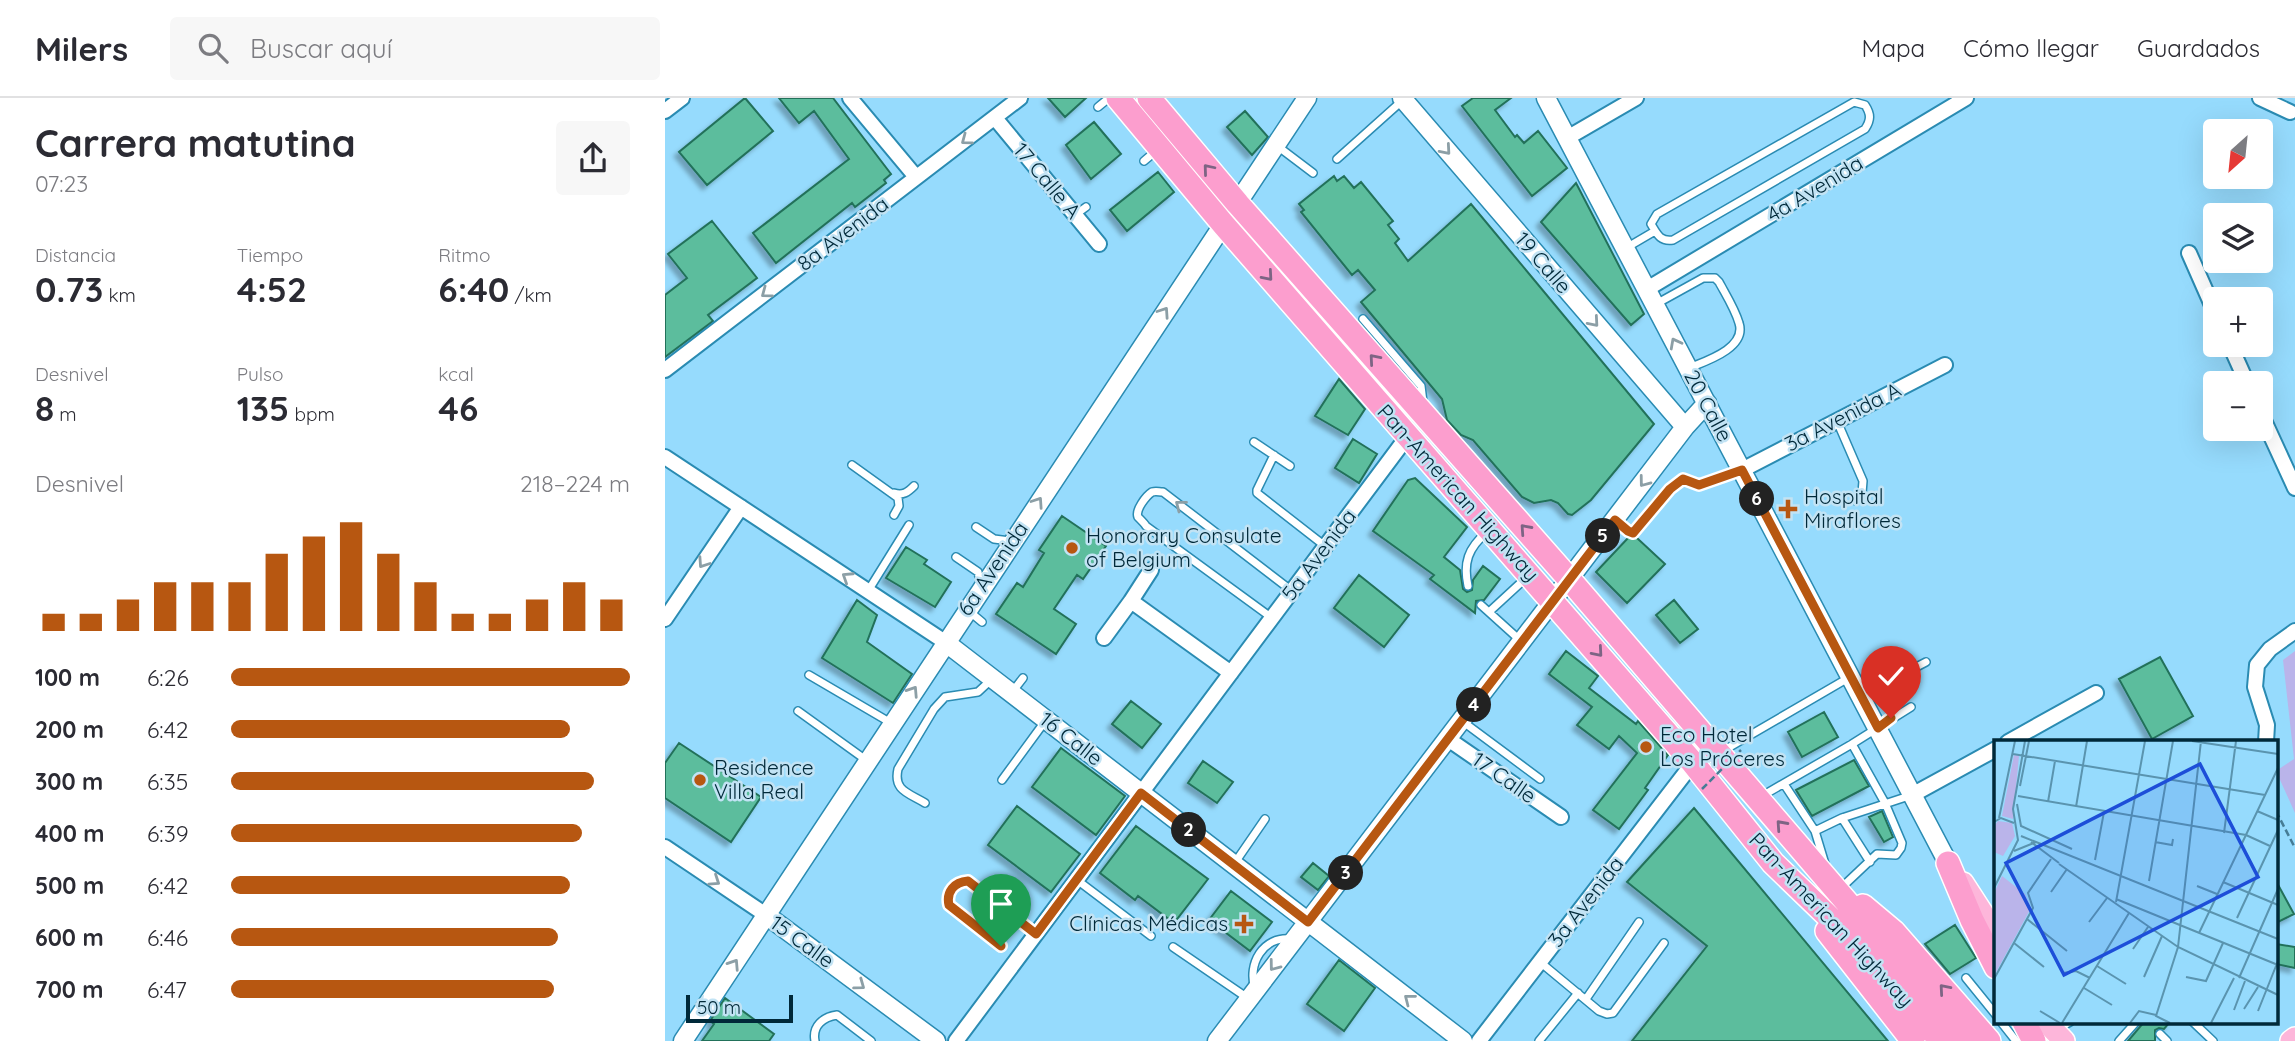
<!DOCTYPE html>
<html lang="es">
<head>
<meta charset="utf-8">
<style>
	:root { --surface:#fff; --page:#f7f7f7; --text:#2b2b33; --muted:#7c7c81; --line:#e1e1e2; --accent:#b75711 }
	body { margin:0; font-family:Quicksand,sans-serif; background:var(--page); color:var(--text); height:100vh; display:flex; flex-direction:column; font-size:26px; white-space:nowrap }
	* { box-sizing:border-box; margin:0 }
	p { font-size:23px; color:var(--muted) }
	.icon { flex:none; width:38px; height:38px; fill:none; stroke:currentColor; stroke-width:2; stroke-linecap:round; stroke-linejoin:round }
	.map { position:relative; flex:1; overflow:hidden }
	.sheet { display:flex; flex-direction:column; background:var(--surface); width:665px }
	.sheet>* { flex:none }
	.needle { width:46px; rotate:207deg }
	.buttons { position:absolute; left:1538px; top:21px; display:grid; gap:14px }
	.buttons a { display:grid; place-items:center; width:70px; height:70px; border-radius:7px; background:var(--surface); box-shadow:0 7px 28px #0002; font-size:35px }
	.scale { position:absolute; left:21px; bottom:18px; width:107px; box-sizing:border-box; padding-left:7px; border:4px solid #002939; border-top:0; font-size:19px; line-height:24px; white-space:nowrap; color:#002939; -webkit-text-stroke:5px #c2e3f4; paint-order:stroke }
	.pin { position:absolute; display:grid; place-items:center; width:60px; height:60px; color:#fff; margin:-72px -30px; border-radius:50% 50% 50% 0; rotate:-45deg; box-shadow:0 0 7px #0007 }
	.pin .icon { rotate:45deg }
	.km { position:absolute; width:35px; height:35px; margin:-18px; border-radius:50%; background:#222; color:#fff; font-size:19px; line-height:35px; text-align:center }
	.round { display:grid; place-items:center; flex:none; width:74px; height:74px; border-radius:7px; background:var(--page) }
	.overview { display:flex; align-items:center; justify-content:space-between; height:119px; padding:0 35px }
	h1 { font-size:38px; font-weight:700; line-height:52px }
	.stats { display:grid; grid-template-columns:repeat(3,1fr); gap:10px; height:119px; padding:7px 35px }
	.stats div { display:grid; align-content:center }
	.stats b { font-size:35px; font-weight:700 }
	.stats small { font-size:19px; font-weight:400 }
	.stats p { font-size:19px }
	.chart { height:196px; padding:14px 35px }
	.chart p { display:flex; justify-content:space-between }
	.chart svg { width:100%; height:126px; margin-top:7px; stroke:var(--accent); stroke-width:6 }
	ul { padding:0 35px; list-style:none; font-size:23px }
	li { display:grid; grid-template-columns:112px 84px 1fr; align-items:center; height:52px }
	li i { height:18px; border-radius:9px; background:var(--accent) }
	header { display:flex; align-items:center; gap:42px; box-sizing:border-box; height:98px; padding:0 35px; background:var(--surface); border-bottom:2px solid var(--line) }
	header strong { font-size:33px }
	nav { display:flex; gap:38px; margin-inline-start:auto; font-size:24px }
	.search { width:490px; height:63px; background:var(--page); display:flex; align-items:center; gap:18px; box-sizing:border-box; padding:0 24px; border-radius:7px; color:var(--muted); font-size:26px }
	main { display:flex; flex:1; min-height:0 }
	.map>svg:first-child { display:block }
</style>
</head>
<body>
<header>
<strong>Milers</strong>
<div class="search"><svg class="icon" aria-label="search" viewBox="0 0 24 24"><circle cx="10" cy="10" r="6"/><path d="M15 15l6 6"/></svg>Buscar aquí</div>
<nav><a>Mapa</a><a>Cómo llegar</a><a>Guardados</a></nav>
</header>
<main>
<section class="sheet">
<div class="overview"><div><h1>Carrera matutina</h1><p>07:23</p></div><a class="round"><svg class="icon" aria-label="share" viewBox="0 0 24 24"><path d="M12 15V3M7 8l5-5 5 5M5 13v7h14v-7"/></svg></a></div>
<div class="stats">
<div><p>Distancia</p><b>0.73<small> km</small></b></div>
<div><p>Tiempo</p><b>4:52</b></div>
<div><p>Ritmo</p><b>6:40<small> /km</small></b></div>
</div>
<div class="stats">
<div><p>Desnivel</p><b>8<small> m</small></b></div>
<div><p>Pulso</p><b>135<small> bpm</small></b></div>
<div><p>kcal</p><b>46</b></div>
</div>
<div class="chart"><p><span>Desnivel</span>218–224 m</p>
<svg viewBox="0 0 160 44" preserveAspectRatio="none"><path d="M5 44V38M15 44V38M25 44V33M35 44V27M45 44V27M55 44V27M65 44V17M75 44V11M85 44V6M95 44V17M105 44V27M115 44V38M125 44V38M135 44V33M145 44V27M155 44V33"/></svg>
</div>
<ul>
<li><b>100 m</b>6:26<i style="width:100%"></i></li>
<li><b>200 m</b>6:42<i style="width:85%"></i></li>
<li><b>300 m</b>6:35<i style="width:91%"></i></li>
<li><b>400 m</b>6:39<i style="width:88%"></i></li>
<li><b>500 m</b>6:42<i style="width:85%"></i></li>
<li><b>600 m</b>6:46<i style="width:82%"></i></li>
<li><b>700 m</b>6:47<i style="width:81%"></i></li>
</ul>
</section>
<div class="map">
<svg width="1630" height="943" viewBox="0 0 1630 943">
	<defs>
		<filter id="shadow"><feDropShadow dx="-4.5" dy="4.5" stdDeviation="2" flood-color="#0004"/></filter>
	</defs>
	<rect width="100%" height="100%" fill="#96dbfd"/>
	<path fill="#bab4ea" d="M1630,553V715L1611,673L1629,661L1618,562Z"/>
	<path fill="#5cbd9d" stroke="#23715a" stroke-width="2" filter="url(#shadow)" d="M80,0L108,33L42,87L14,54Z
		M114,0H168L226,76L219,82L221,85L190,109L187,105L111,165L88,135L184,61L149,13L134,25Z
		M383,0H421L400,19Z
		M808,0H846L830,12L850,39L852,37L859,45L873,33L902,70L867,98L797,8Z
		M580,13L603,39L587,57L562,29Z
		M429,24L456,56L426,81L401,47Z
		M493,74L509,94L462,133L445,112Z
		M669,78L672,83L679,78L689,90L696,84L728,123L723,127L734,141L730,145L743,163L806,106L989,326L926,402L907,417L903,416L893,405L886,402L869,405L857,399L808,342L796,337L782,322L777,301L696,204L710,192L693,172L687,177L636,114L639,112L634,106Z
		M911,85L979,216L966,227L876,124Z
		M47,123L92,180L43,217L48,223L0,259V197L22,180L3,156Z
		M674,281L700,311L683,337L650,318Z
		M688,341L712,356L694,385L670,370Z
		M750,380L802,429L779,459L795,472L798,491L802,494L807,492L808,482L818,468L835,481L819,502L811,503L810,515L765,481L769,477L708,433L743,382Z
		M397,418L441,448L418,481L412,477L389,511L411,526L391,556L331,516L352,485L358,489L379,455L374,452Z
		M963,440H972L1000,466L962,505L931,474Z
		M241,449L262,462L259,466L286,484L270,509L221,480Z
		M694,477L744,517L719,549L669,510Z
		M192,502L212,517L202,544L247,576L228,605L157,560Z
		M1009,502L1033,531L1015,545L991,517Z
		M901,553L933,578L924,590L971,626L973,623L1003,657L980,690L983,692L954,731L928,712L972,655L954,638L944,651L912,627L927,609L884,576Z
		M1495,559L1528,618L1487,641L1454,581Z
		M466,603L496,626L477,650L447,626Z
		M1159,614L1173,639L1137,659L1123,634Z
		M14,645L96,699L66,744L0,700V665Z
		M396,650L460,698L431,737L367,689Z
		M1189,662L1204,688L1147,718L1131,692Z
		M538,663L568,684L552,705L523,685Z
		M352,708L415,756L386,794L323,747Z
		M1029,710L1223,943H967L1042,848L962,784Z
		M1217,713L1228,739L1219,744L1204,719Z
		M471,728L543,781L509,825L473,798L470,802L435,775Z
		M648,765L664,778L653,792L636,779Z
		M1611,783L1629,816L1611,825Z
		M566,793L607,824L585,853L544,822Z
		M1290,827L1311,860L1285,876L1260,846Z
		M1611,846L1630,849V870L1611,866Z
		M674,862L710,890L679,933L642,906Z
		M60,900L109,936L104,943H37L49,926L45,923Z
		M1479,924H1505L1499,931L1494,930L1490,932V943H1463Z"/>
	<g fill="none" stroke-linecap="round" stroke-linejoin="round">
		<defs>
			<path id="service" d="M1189,4L1200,7C1206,16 1206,22 1200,31L1008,142C995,144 992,136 986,126L992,116Z
				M433,9L444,0
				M611,47L648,75
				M672,61L738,2
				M479,63L492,52
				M410,117L421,109
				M961,150L990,133
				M991,206L1038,180H1050L1054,184C1061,197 1070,211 1074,225C1082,250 1041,263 1024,270
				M698,221L756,288L758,304
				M1172,323L1198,383L1197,395L1191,403
				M589,344L625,368
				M609,357L592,392V395L660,448
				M187,367L233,400L234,408L229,417
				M229,395C238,398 243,394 249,388
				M950,422L963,434L968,435C982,417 998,391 1019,381L1034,387L1076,372
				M311,429L329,441L345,443
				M291,459L313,474L316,488
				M803,488C798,465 803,450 822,434
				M203,493L244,427
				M816,507L857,544
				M305,514L317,524
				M824,514L862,479
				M607,520L481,428C480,426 474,420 473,419C470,412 481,398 487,394C491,393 494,394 498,394L627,493
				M144,577L226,625
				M348,593L358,580
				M1196,598L1261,564
				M133,613L201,662
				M797,623L875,681
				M1056,654L1185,579
				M337,682L381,622
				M1119,686L1150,733L1160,766
				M1097,698L1187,646
				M260,705C244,695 228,693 233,671L269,611L280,599L313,594L327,581
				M1177,720L1205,764
				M1150,733L1177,720L1247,697
				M569,766L600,721
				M412,782L486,838
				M1175,791L1212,756L1231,757L1236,750L1237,745L1220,705L1187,646L1246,609
				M336,848L284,808C281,794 289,784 303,783L371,836
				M508,849L584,901
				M875,864L934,913L942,916L948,915L999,845
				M1301,880L1331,917
				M590,891C582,866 598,838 626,841
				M921,901L974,824
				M1336,924L1351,943
				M1528,924L1548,943
				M1392,931L1405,924
				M1495,936L1502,943
				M150,943C147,928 158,919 172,917L206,943
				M874,943L913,895
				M1454,943L1471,924"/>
			<path id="minor" d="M185,0L251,79
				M1595,0L1625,14
				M0,13L17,0
				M330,20L434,146
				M902,40L971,0
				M1524,155L1550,214
				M982,191L1301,0
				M1565,247L1582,285
				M0,272L355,0
				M1596,316L1630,390
				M0,359L280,544
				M1077,372L1280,267
				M466,503L486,472
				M0,521L76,409
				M439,540L466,503L566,575
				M783,641L896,719
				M1343,644L1431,595
				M1601,644L1602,627L1590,589L1592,567L1605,551L1630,533
				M1247,697L1331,651
				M0,749L101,817
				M291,943L742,339
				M814,943L1028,665"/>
			<path id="tertiary" d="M737,0L1020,329
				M881,0L1283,765
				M280,544L798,943
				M101,817L271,943
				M18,943L642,0
				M552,943L1020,329L1042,305"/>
			<path id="primary" d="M1298,785L1331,836
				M1381,924L1399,943
				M1626,943L1630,940"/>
			<path id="trunk" d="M453,0L558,126L1028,665L1108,765L1193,847L1276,943
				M484,0L573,106L905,482L1301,943
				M1283,765L1307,822L1331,869
				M1198,808L1229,834L1324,943
				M1162,833L1248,943
				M1359,924L1369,943"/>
		</defs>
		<use href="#service" stroke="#2a8bb2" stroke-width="10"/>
		<use href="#minor" stroke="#2a8bb2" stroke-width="18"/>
		<use href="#tertiary" stroke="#2a8bb2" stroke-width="21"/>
		<use href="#primary" stroke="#fff" stroke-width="24"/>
		<use href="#trunk" stroke="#fff" stroke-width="26"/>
		<path stroke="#467c95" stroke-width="2.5" stroke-dasharray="7 3.5" stroke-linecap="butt" d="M1611,713L1630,750"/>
		<use href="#service" stroke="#fff" stroke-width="7"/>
		<use href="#minor" stroke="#fff" stroke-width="14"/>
		<use href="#tertiary" stroke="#fff" stroke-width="18"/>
		<use href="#primary" stroke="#fdb6da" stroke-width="21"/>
		<use href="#trunk" stroke="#fc9ece" stroke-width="23"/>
		<path stroke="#467c95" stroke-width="2.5" stroke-dasharray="7 3.5" stroke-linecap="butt" d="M1037,691L1076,652"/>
	</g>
	<defs><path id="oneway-chevron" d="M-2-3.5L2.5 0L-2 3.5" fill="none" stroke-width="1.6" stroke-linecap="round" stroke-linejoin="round" transform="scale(1.75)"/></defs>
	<g stroke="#8c9fa6">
		<use href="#oneway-chevron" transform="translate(301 42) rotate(143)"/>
		<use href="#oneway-chevron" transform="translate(781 52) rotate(49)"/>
		<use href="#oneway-chevron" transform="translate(101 195) rotate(143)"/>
		<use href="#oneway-chevron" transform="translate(499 214) rotate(-56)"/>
		<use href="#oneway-chevron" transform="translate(929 224) rotate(49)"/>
		<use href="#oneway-chevron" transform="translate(1010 245) rotate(-118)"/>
		<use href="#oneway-chevron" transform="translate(979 384) rotate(127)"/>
		<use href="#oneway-chevron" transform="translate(373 404) rotate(-56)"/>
		<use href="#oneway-chevron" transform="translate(515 407) rotate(-142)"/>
		<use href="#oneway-chevron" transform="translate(38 465) rotate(124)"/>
		<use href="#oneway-chevron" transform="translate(182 479) rotate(-147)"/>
		<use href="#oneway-chevron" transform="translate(248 593) rotate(-57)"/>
		<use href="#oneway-chevron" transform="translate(50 783) rotate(34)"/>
		<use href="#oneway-chevron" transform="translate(69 866) rotate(-57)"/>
		<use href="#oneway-chevron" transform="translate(609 868) rotate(127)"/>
		<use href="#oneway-chevron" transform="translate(195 887) rotate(36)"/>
		<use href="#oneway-chevron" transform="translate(744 901) rotate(-142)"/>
	</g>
	<g stroke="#7e6484">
		<use href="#oneway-chevron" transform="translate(543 71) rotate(-130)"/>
		<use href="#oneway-chevron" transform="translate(603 178) rotate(49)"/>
		<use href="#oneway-chevron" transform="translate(709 261) rotate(-131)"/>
		<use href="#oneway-chevron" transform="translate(860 431) rotate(-132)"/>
		<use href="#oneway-chevron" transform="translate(933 554) rotate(49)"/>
		<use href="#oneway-chevron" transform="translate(1116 727) rotate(-132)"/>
		<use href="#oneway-chevron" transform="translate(1279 891) rotate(-131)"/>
	</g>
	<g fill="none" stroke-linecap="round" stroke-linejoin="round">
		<defs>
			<path id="route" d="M336,848L284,807C281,794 289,784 303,783L371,836L476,695L643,824L950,422L963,433L968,435L1005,391L1018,381L1034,387L1077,372L1213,630L1226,620"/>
		</defs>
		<use href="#route" stroke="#fff" stroke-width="14"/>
		<use href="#route" stroke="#b75711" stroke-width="9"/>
	</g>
	<g fill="#b75711" stroke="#c2e3f4" stroke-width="2.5">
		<path d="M1119.5 400.5h7v7h7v7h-7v7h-7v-7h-7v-7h7z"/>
		<circle cx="407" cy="450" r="7"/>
		<circle cx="981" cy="649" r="7"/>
		<circle cx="35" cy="682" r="7"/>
		<path d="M575.5 815.5h7v7h7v7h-7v7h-7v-7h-7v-7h7z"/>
	</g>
	<g text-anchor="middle" stroke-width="5" stroke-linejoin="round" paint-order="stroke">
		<g font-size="21" fill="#002939" stroke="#c2e3f4">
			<text transform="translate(382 83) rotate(50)" y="7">17 Calle A</text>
			<text transform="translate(1150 91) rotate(-31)" y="7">4a Avenida</text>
			<text transform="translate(178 136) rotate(-37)" y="7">8a Avenida</text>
			<text transform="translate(878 165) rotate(49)" y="7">19 Calle</text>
			<text transform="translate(1043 308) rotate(62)" y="7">20 Calle</text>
			<text transform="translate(1178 319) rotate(-27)" y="7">3a Avenida A</text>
			<text transform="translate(793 395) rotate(48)" y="7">Pan-American Highway</text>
			<text transform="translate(654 457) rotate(-53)" y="7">5a Avenida</text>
			<text transform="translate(328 471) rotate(-56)" y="7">6a Avenida</text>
			<text transform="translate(406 641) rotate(38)" y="7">16 Calle</text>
			<text transform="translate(839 680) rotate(35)" y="7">17 Calle</text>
			<text transform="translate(921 804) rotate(-52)" y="7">3a Avenida</text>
			<text transform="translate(1166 822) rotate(47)" y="7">Pan-American Highway</text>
			<text transform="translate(137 844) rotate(36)" y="7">15 Calle</text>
		</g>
		<g font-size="21" fill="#002939" stroke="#c2e3f4" text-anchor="start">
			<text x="1139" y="406">Hospital<tspan x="1139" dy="24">Miraflores</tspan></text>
			<text x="421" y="445">Honorary Consulate<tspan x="421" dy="24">of Belgium</tspan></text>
			<text x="995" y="644">Eco Hotel<tspan x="995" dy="24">Los Próceres</tspan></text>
			<text x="49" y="677">Residence<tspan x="49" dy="24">Villa Real</tspan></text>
			<text x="563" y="833" text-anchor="end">Clínicas Médicas</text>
		</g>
	</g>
	<g transform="translate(1329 642)">
		<rect width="284" height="284" fill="#96dbfd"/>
		<path d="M20,15L25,16L19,79L8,76ZM4,81L18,83L21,96L9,116L0,112V86ZM8,136L31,154L37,168L0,236V153Z" fill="#bab4ea"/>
		<path fill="none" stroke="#5a94af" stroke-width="2" d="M198,1L284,14M19,14L271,55M26,46L35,1M24,56L252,95L276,106M54,62L61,21M23,64L27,86L78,109M82,67L93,1M263,71L284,80M5,78L21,1M0,82L7,78L20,83M230,93L242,1M27,96L284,199M37,102L65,123M161,102L178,105L179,99M20,111L42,102M101,120L110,72M65,124L184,207L284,255M155,141L179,1M229,142L284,165M203,146L223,154M0,148L24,100L19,69L31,1M57,152L73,129M122,159L284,225M122,162L151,1M243,178L284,90M33,179L73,211M95,182L113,158M205,193L284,28M20,203L50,227M139,209L154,187M103,226L132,244M69,233L82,231L96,238M150,237L168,196M192,237L212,241L229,203M245,238L284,149M0,239L39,168L34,153L57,119M90,248L118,265M250,269L264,247M240,270L251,241M46,271L66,283M264,271L284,221M68,283L135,173M136,283L145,271L162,275M176,283L162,276L184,207L207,1M217,283L240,238"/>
		<path fill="#1d4ed8" fill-opacity="0.15" stroke="#1d4ed8" stroke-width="3.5" d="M206,24L264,137L70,235L12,123Z"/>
		<rect width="284" height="284" fill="none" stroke="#002939" stroke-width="3.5"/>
	</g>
</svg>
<div class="buttons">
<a><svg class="needle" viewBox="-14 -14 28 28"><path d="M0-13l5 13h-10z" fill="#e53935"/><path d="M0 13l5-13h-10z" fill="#7c7c81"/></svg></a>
<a><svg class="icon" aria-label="layers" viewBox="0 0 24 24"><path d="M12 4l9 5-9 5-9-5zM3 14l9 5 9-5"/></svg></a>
<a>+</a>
<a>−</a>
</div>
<div class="scale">50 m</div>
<div class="pin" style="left:336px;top:848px;background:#1e9e55"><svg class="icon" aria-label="arrive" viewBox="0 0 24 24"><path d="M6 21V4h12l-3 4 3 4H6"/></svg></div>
<div class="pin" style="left:1226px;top:620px;background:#d93025"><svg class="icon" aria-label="check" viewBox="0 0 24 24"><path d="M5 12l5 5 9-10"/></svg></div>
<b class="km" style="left:524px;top:732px">2</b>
<b class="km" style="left:681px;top:775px">3</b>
<b class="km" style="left:809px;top:607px">4</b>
<b class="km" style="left:938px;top:438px">5</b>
<b class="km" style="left:1092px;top:401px">6</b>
</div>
</main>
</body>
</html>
